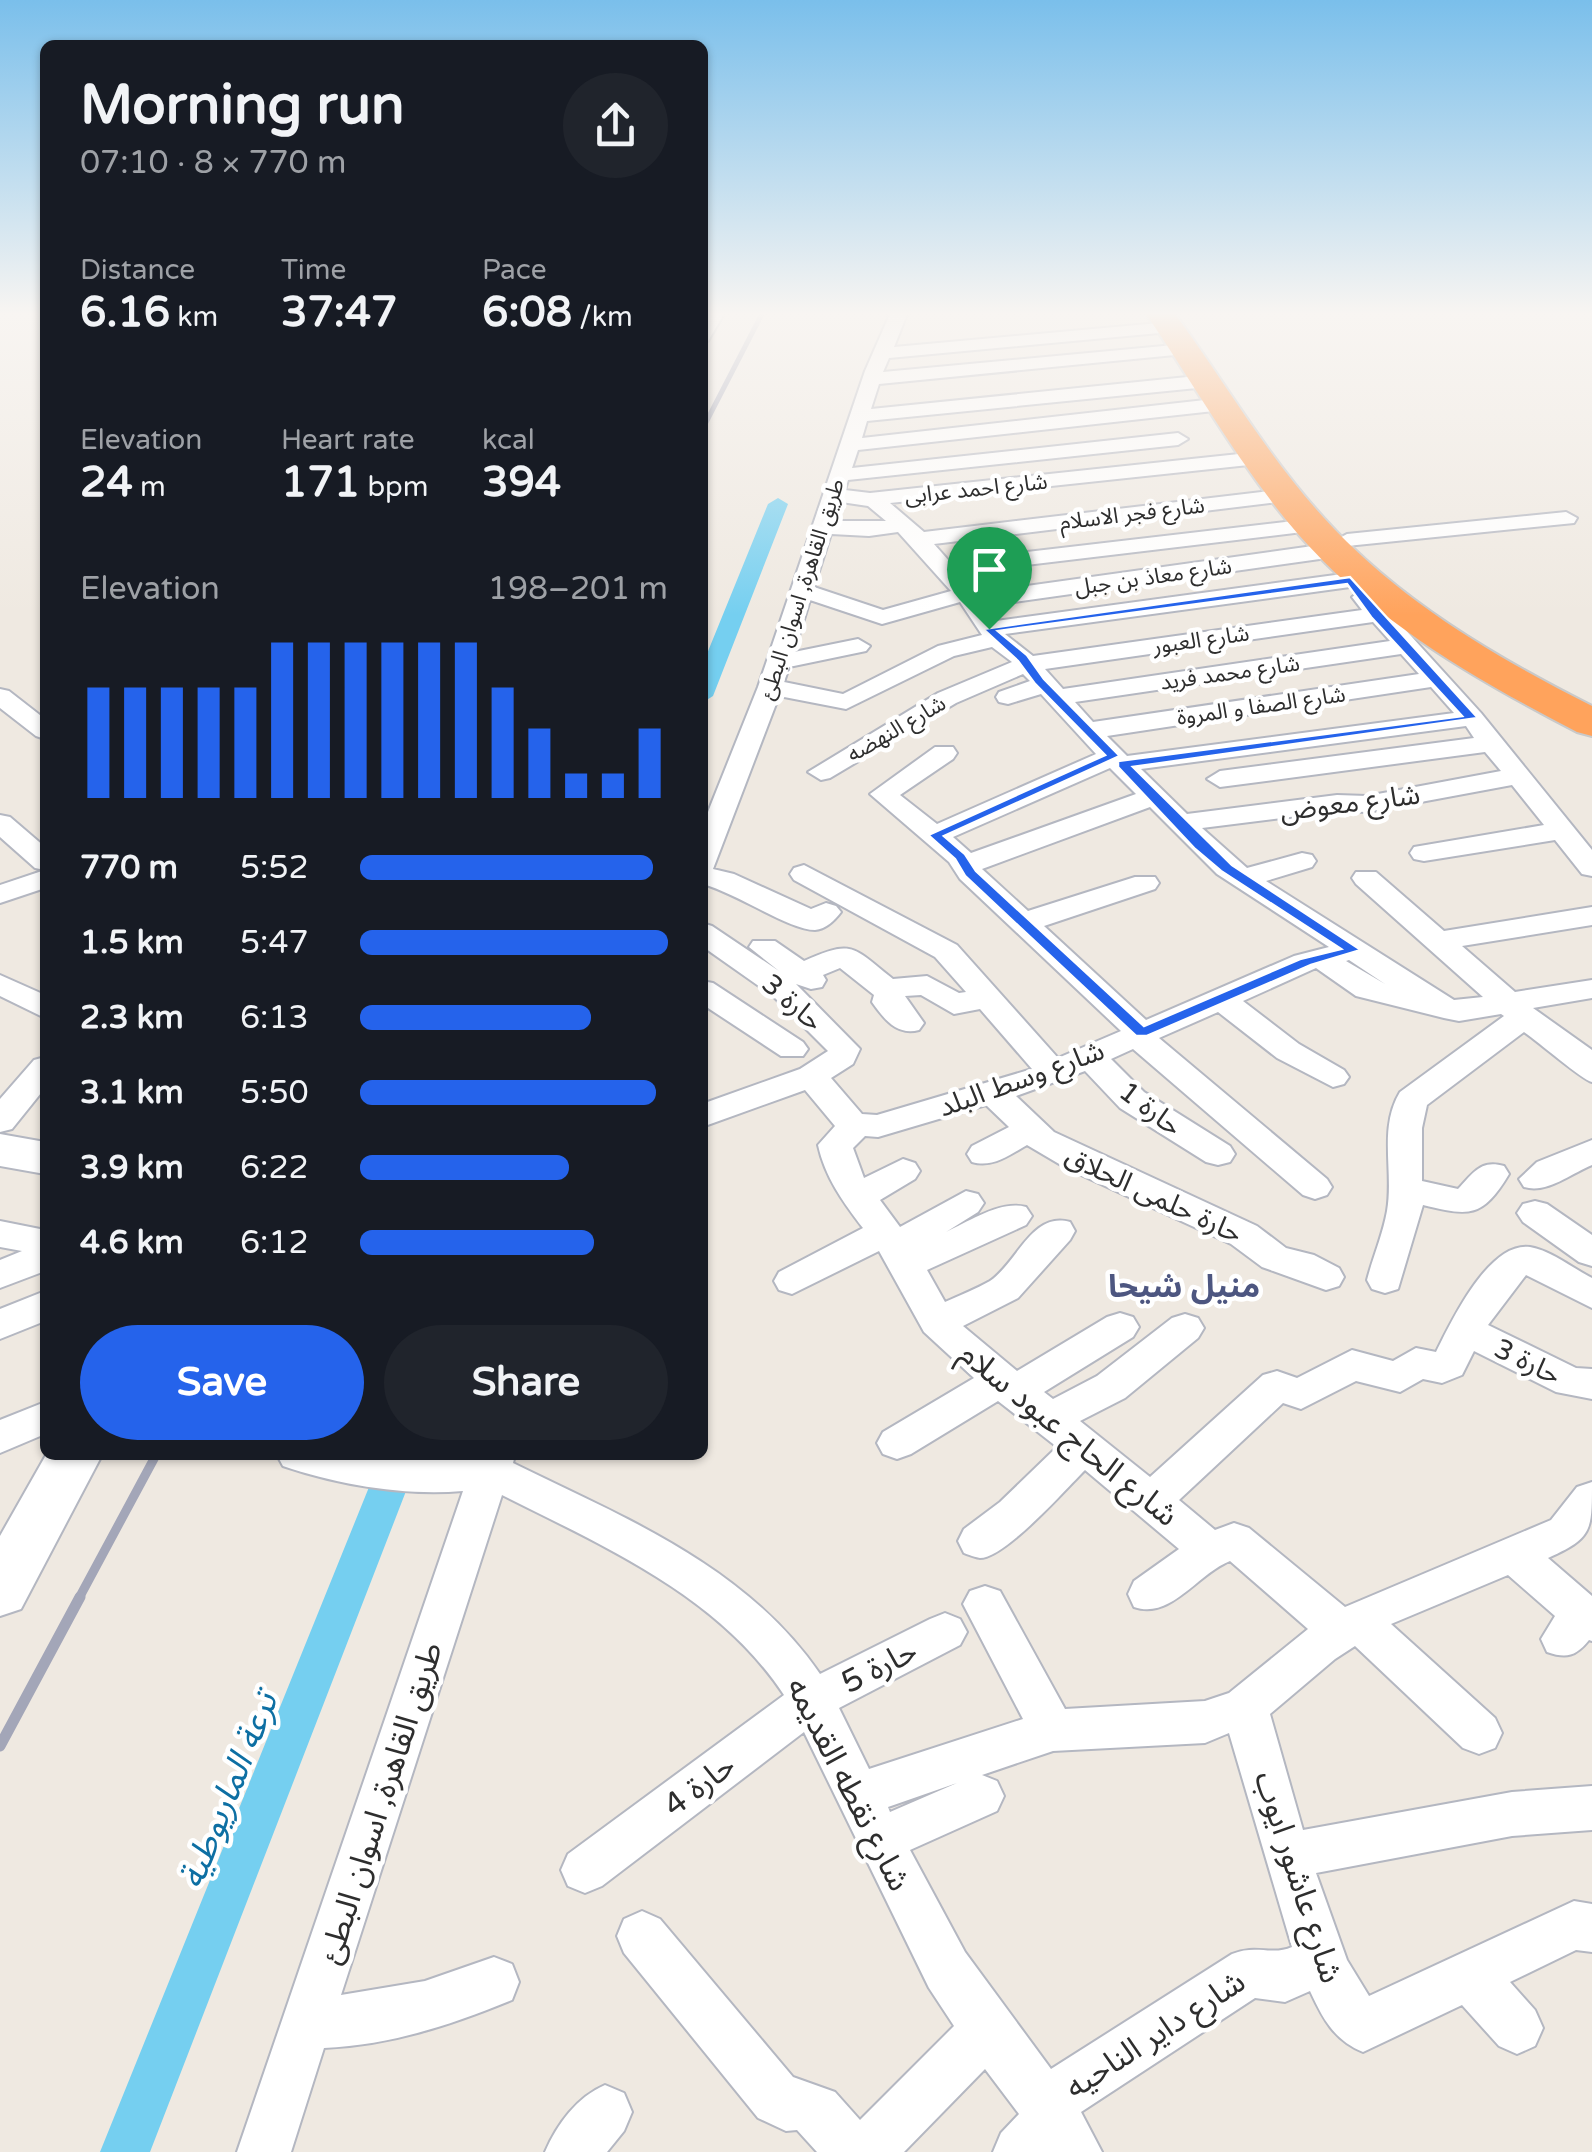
<!DOCTYPE html>
<html lang="en">
<head>
<meta charset="utf-8">
<style>
	:root { --surface:#171b24; --page:#20242c; --text:#f1f3f6; --muted:#9ea1a6; --accent:#2563eb }
	body { margin:0; font-family:"Varela Round","Noto Sans Arabic",sans-serif; background:var(--page); color:var(--text); height:100vh; display:flex; flex-direction:column; font-size:38px; white-space:nowrap }
	* { box-sizing:border-box; margin:0 }
	p { font-size:32px; color:var(--muted) }
	.icon { flex:none; width:55px; height:55px; fill:none; stroke:currentColor; stroke-width:2; stroke-linecap:round; stroke-linejoin:round }
	.map { position:relative; flex:1; overflow:hidden }
	.side { position:absolute; left:40px; top:40px; width:668px; height:1420px; display:flex; flex-direction:column; background:var(--surface); border-radius:15px; box-shadow:0 2px 8px #0004 }
	.side>* { flex:none }
	.pin { position:absolute; display:grid; place-items:center; width:85px; height:85px; color:#fff; margin:-102px -42px; border-radius:50% 50% 50% 0; rotate:-45deg; box-shadow:0 0 10px #0007 }
	.pin .icon { rotate:45deg }
	.round { display:grid; place-items:center; flex:none; width:105px; height:105px; border-radius:52px; background:var(--page) }
	.head { display:flex; align-items:center; justify-content:space-between; height:170px; padding:0 40px }
	h1 { font-size:55px; font-weight:700; line-height:75px }
	.stats { display:grid; grid-template-columns:repeat(3,1fr); gap:15px; height:170px; padding:10px 40px }
	.stats div { display:grid; align-content:center }
	.stats b { font-size:42px; font-weight:700 }
	.stats small { font-size:28px; font-weight:400 }
	.stats p { font-size:28px }
	.chart { height:280px; padding:20px 40px }
	.chart p { display:flex; justify-content:space-between }
	.chart svg { width:100%; height:180px; margin-top:10px; stroke:var(--accent); stroke-width:6 }
	.cta { display:flex; gap:20px; margin-top:auto; padding:20px 40px }
	.cta a { flex:1; height:115px; border-radius:60px; background:var(--accent); color:#fff; font-size:40px; font-weight:700; line-height:115px; text-align:center }
	.cta a+a { background:var(--page); color:var(--text) }
	ul { padding:0 40px; list-style:none; font-size:32px }
	li { display:grid; grid-template-columns:160px 120px 1fr; align-items:center; height:75px }
	li i { height:25px; border-radius:12px; background:var(--accent) }
	.map>svg:first-child { display:block }
</style>
</head>
<body>
<div class="map">
<svg width="1592" height="2152" viewBox="0 0 1592 2152">
	<rect width="100%" height="100%" fill="#efe9e1"/>
	<g fill="none" stroke-linecap="round" stroke-linejoin="round">
		<path fill="#75cff0" fill-rule="evenodd" d="M778,498L788,504L713,696L702,703V666L768,504Z
			M382,1455H420L150,2152H100Z"/>
		<defs>
			<path id="street" d="M707,314H724L708,341L702,342V322Z
				M890,314H907L894,347L1170,322L1179,327L1170,332L889,358L883,372L1185,344L1194,349L1185,354L879,384L871,409L1207,375L1216,381L1207,387L867,421L862,438L1223,398L1232,404L1223,410L858,450L852,468L1178,433L1188,439L1178,445L848,480L845,490L870,493L1258,452L1268,458L1258,464L890,503L924,532L1286,489L1296,495L1286,501L934,544L949,561L1311,519L1322,525L1311,531L959,573L977,593L1334,543L1345,550L1334,557L986,606L996,621L1350,573L1361,580L1350,587L1005,634L1033,656L1362,610L1352,597L1363,590L1371,592L1481,713L1592,850V876L1582,874L1555,840L1424,861L1414,859L1410,853L1414,847L1544,825L1512,785L1367,812L1337,811L1202,828L1247,868L1302,853L1312,855L1316,861L1312,867L1266,881L1454,1000L1483,997L1356,884L1352,878L1356,872H1376L1444,931L1592,907V925L1462,946L1515,992L1592,980V998L1533,1008L1592,1050V1082C1582,1080 1539,1042 1524,1032L1427,1105L1422,1128V1181L1458,1189C1473,1173 1481,1159 1504,1166L1509,1174C1482,1219 1469,1216 1423,1205L1398,1289L1385,1293L1372,1289L1367,1280C1373,1257 1383,1234 1387,1211C1394,1172 1378,1128 1400,1092L1504,1016L1501,1014L1459,1021L1444,1018L1356,996L1316,968L1243,1001L1299,1044L1344,1070L1349,1077L1344,1084L1333,1087L1277,1058L1218,1012L1159,1038L1327,1179L1332,1187L1327,1195L1315,1199L1303,1195L1133,1049L1111,1059L1144,1092L1230,1146L1235,1154L1230,1162L1218,1165L1206,1162L1120,1108L1085,1071L1016,1096L1054,1132L1257,1226L1286,1248L1314,1255L1339,1268L1344,1277L1339,1286L1326,1290L1262,1267L1231,1244L1066,1168L1027,1145C1009,1155 993,1168 972,1162L967,1154L972,1146L1009,1127L986,1105L878,1137L865,1136L853,1148L864,1178L903,1159L915,1163L920,1171L915,1179L880,1200L900,1227L966,1191L978,1194L984,1203L978,1212L946,1232C970,1221 1001,1200 1026,1207L1032,1216L1026,1225L927,1270L945,1302C960,1295 976,1289 990,1281C1017,1263 1032,1211 1070,1222L1075,1231L1070,1240L1018,1298L963,1326L1017,1371L1107,1317L1120,1313L1133,1317L1139,1327L1133,1337L1044,1392L1053,1399L1097,1376L1172,1318L1185,1314L1198,1318L1204,1328L1198,1338L1125,1398L1080,1421L1150,1477L1263,1375L1277,1371L1297,1378L1352,1350L1393,1361L1416,1348L1436,1352C1451,1322 1489,1241 1530,1247C1550,1250 1574,1269 1592,1278V1308L1526,1275L1488,1325L1576,1368L1592,1369V1399L1556,1392L1474,1351L1462,1375L1442,1383L1423,1379L1400,1392L1356,1381L1301,1409L1283,1403L1179,1500L1215,1530L1234,1523L1249,1528L1345,1607L1551,1520L1577,1487L1592,1482C1592,1532 1592,1538 1548,1558L1592,1596V1641L1589,1640C1576,1656 1567,1659 1547,1652L1541,1639L1555,1616L1508,1575L1391,1624L1495,1718L1502,1733L1495,1748L1479,1754L1463,1748L1355,1646L1335,1659L1270,1714L1303,1830L1512,1792L1592,1786V1830L1512,1836L1316,1873L1347,1960L1369,1996L1574,1901L1592,1904V1952L1576,1950L1510,1982L1535,2010L1543,2028L1535,2046L1517,2054L1499,2046L1462,2005L1363,2052C1334,2040 1323,2019 1310,1991L1285,2002L1255,1998L1081,2112L1102,2152H993L1001,2133L1019,2114L985,2069L904,2152H817L797,2130L786,2131L758,2118L624,1953L617,1936L624,1919L642,1911L660,1919L793,2077L835,2092L860,2120L954,2026L929,1988L804,1732L602,1886L585,1893L568,1886L561,1870L568,1854L784,1695C718,1595 605,1547 502,1495L341,1995L425,1981L494,1957L512,1964L519,1982L512,2000C451,2025 391,2045 324,2048L291,2152H237L463,1491C404,1496 339,1485 283,1466L277,1455H380L443,1460L515,1455L513,1463C625,1518 746,1566 820,1674L930,1619L945,1613L960,1619L967,1632L960,1645L839,1708L869,1769L1023,1719L963,1604L970,1591L985,1586L1000,1591L1065,1709L1205,1701L1229,1693L1308,1629L1230,1561C1197,1574 1171,1620 1134,1607L1128,1594L1134,1581L1179,1549L1085,1470C1066,1489 1005,1558 980,1558C978,1558 966,1554 964,1553L958,1541L964,1529L1000,1502L1057,1447L998,1401L911,1454L897,1459L883,1454L877,1443L883,1432L974,1378L924,1332L879,1251L792,1294L779,1290L774,1281L779,1272L863,1228C843,1202 825,1177 818,1145L835,1126L805,1090L702,1127V1104L800,1069L828,1051L773,996L702,946V923L712,926L779,971L749,947L753,941H775L804,961C854,939 852,947 893,979L927,976L959,993L966,992L935,957L794,880L790,874L794,868L804,865L957,945L1058,1058L1121,1031L960,879L949,862L870,794L935,747H953L957,753L953,759L900,795L937,824L1096,754L1041,694L1008,704L999,702L996,697L999,692L1030,681L1023,674L956,703L830,778L821,780L808,772L938,693L1012,662L992,647L954,656L846,709L779,696L713,869L734,874L811,909L826,903L836,906L841,912C835,920 826,929 815,930C789,930 733,891 702,884V827L758,687L865,371ZM841,502L868,506L886,521H835ZM898,532L951,591L883,610L814,587L831,534L869,536ZM810,600L882,624L960,602L982,635L938,646L843,694L784,682L789,667L866,651L870,646L858,639L794,652ZM1373,622L1390,641L1063,689L1045,669ZM1401,654L1419,674L1093,722L1075,702ZM1431,687L1454,713L1127,756L1107,736ZM1466,726L1474,738L1220,771L1207,779L1220,787L1485,752L1501,771L1367,796L1337,795L1187,814L1141,769ZM1110,768L1136,794L971,853L953,837ZM1150,807L1217,874L1329,947L1294,956L1146,1020L1044,926L1155,889L1159,883L1155,877H1135L1028,911L982,869ZM1349,960L1385,984L1346,961ZM840,968L874,995L872,1002C884,1019 897,1036 919,1030L924,1023L905,996L921,995L954,1014L980,1009L1032,1069L877,1115L862,1114L831,1078L853,1064L860,1049L796,984L811,989L822,987L826,980L823,975ZM1229,1733L1292,1947C1273,1956 1256,1944 1232,1954L1051,2069L965,1952L910,1850L997,1811L1004,1796L997,1781L982,1775L1053,1751L1205,1743ZM957,1783L890,1812L888,1807Z
				M1566,512L1577,518L1574,523L1347,546L1336,540L1347,534Z
				M0,689L9,691L45,719V739L36,736L0,708Z
				M0,815L10,817L45,847V888L0,903V885L45,870L35,868L0,837Z
				M0,975L45,995V1018L0,996Z
				M702,981L713,983L803,1042L808,1049L803,1056H781L702,1004Z
				M45,1057V1088L12,1129L0,1132V1099L34,1060Z
				M1592,1140V1165C1570,1174 1547,1194 1524,1187L1519,1179L1537,1162Z
				M1535,1201L1547,1204L1592,1235V1266L1579,1262L1523,1222L1517,1213L1523,1204Z
				M0,1221L45,1230V1271L0,1288V1260L22,1251L0,1247Z
				M45,1291V1321L0,1339V1309Z
				M45,1402V1434L0,1453V1420Z
				M605,2085L624,2093L632,2112L624,2131L607,2152H545C557,2124 577,2097 605,2085Z"/>
			<path id="secondary" d="M0,1134L45,1142V1174L0,1166Z
				M46,1455H102L21,1609L0,1616V1536Z"/>
			<path id="highway" d="M1146,314H1175C1225,382 1267,456 1324,518C1398,600 1495,657 1592,706V736L1577,732C1475,679 1374,621 1298,534C1240,467 1196,387 1146,314Z"/>
		</defs>
		<use href="#street" stroke="#b4b7c1" stroke-width="4"/>
		<use href="#secondary" stroke="#b4b7c1" stroke-width="4"/>
		<use href="#highway" stroke="#c9c9c9" stroke-width="4"/>
		<use href="#street" fill="#fff" fill-rule="evenodd"/>
		<use href="#secondary" fill="#fff" fill-rule="evenodd"/>
		<use href="#highway" fill="#ffa35c" fill-rule="evenodd"/>
		<path stroke="#a3a6b8" stroke-width="5" d="M702,430L762,314"/>
		<path stroke="#a3a6b8" stroke-width="9" d="M78,1600L156,1455"/>
		<path stroke="#a3a6b8" stroke-width="11" d="M0,1746L80,1597"/>
	</g>
	<linearGradient id="sky" x2="0" y2="1"><stop stop-color="#7abfeb"/><stop offset="0.51" stop-color="#f8f5f2"/><stop offset="1" stop-color="#f8f5f2" stop-opacity="0"/></linearGradient>
	<rect width="1592" height="615" fill="url(#sky)"/>
	<path fill="#2563eb" stroke="#fff" stroke-width="2.5" fill-rule="evenodd" d="M1350,577L1478,718L1133,767L1232,865L1361,950L1311,965L1147,1036H1136L965,876L955,859L928,835L1105,755L1035,684L1018,661L983,629ZM1347,584L1371,617L1462,716L1118,761V767L1195,849L1221,871L1341,949L1300,959L1144,1026L976,871L965,854L944,836L1120,756L1044,679L1027,655L998,631Z"/>
	<g text-anchor="middle" stroke-width="9" stroke-linejoin="round" paint-order="stroke">
		<g font-size="22" fill="#2e2e2e" stroke="#fff">
			<text transform="translate(976 488) rotate(-6)" y="8">شارع احمد عرابى</text>
			<text transform="translate(1132 513) rotate(-7)" y="8">شارع فجر الاسلام</text>
			<text transform="translate(1153 576) rotate(-8)" y="8">شارع معاذ بن جبل</text>
			<text transform="translate(801 589) rotate(-72)" y="8">طريق القاهرة, اسوان البطئ</text>
			<text transform="translate(1201 639) rotate(-8)" y="8">شارع العبور</text>
			<text transform="translate(1230 672) rotate(-8)" y="8">شارع محمد فريد</text>
			<text transform="translate(1261 705) rotate(-8)" y="8">شارع الصفا و المروة</text>
			<text transform="translate(896 728) rotate(-30)" y="8">شارع النهضه</text>
		</g>
		<g font-size="28" fill="#2e2e2e" stroke="#fff">
			<text transform="translate(1350 802) rotate(-7)" y="10">شارع معوض</text>
			<text transform="translate(793 1002) rotate(41)" y="10">حارة 3</text>
			<text transform="translate(1021 1078) rotate(-20)" y="10">شارع وسط البلد</text>
			<text transform="translate(1151 1108) rotate(37)" y="10">حارة 1</text>
			<text transform="translate(1154 1194) rotate(25)" y="10">حارة حلمى الحلاق</text>
			<text transform="translate(1528 1361) rotate(26)" y="10">حارة 3</text>
		</g>
		<g font-size="32" font-weight="bold" fill="#4d5680" stroke="#fff">
			<text x="1184" y="1297">منيل شيحا</text>
		</g>
		<g font-size="32" fill="#2e2e2e" stroke="#fff">
			<text transform="translate(1069 1434) rotate(39)" y="11">شارع الحاج عبود سلام</text>
			<text transform="translate(879 1666) rotate(-27)" y="11">حارة 5</text>
			<text transform="translate(849 1784) rotate(63)" y="11">شارع نقطه القديمه</text>
			<text transform="translate(699 1785) rotate(-37)" y="11">حارة 4</text>
			<text transform="translate(380 1803) rotate(-72)" y="11">طريق القاهرة, اسوان البطئ</text>
			<text transform="translate(1299 1877) rotate(72)" y="11">شارع عاشور ايوب</text>
			<text transform="translate(1155 2034) rotate(-33)" y="11">شارع داير الناحيه</text>
		</g>
		<g font-size="35" font-style="italic" fill="#0d6fa3" stroke="#fff">
			<text transform="translate(228 1790) rotate(-68)" y="12">ترعة الماريوطية</text>
		</g>
	</g>
</svg>
<div class="pin" style="left:989px;top:629px;background:#1e9e55"><svg class="icon" aria-label="arrive" viewBox="0 0 24 24"><path d="M6 21V4h12l-3 4 3 4H6"/></svg></div>
<section class="side">
<div class="head"><div><h1>Morning run</h1><p>07:10 · 8 × 770 m</p></div><a class="round"><svg class="icon" aria-label="share" viewBox="0 0 24 24"><path d="M12 15V3M7 8l5-5 5 5M5 13v7h14v-7"/></svg></a></div>
<div class="stats">
<div><p>Distance</p><b>6.16<small> km</small></b></div>
<div><p>Time</p><b>37:47</b></div>
<div><p>Pace</p><b>6:08<small> /km</small></b></div>
</div>
<div class="stats">
<div><p>Elevation</p><b>24<small> m</small></b></div>
<div><p>Heart rate</p><b>171<small> bpm</small></b></div>
<div><p>kcal</p><b>394</b></div>
</div>
<div class="chart"><p><span>Elevation</span>198–201 m</p>
<svg viewBox="0 0 160 44" preserveAspectRatio="none"><path d="M5 44V17M15 44V17M25 44V17M35 44V17M45 44V17M55 44V6M65 44V6M75 44V6M85 44V6M95 44V6M105 44V6M115 44V17M125 44V27M135 44V38M145 44V38M155 44V27"/></svg>
</div>
<ul>
<li><b>770 m</b>5:52<i style="width:95%"></i></li>
<li><b>1.5 km</b>5:47<i style="width:100%"></i></li>
<li><b>2.3 km</b>6:13<i style="width:75%"></i></li>
<li><b>3.1 km</b>5:50<i style="width:96%"></i></li>
<li><b>3.9 km</b>6:22<i style="width:68%"></i></li>
<li><b>4.6 km</b>6:12<i style="width:76%"></i></li>
</ul>
<div class="cta"><a>Save</a><a>Share</a></div>
</section>
</div>
</body>
</html>
